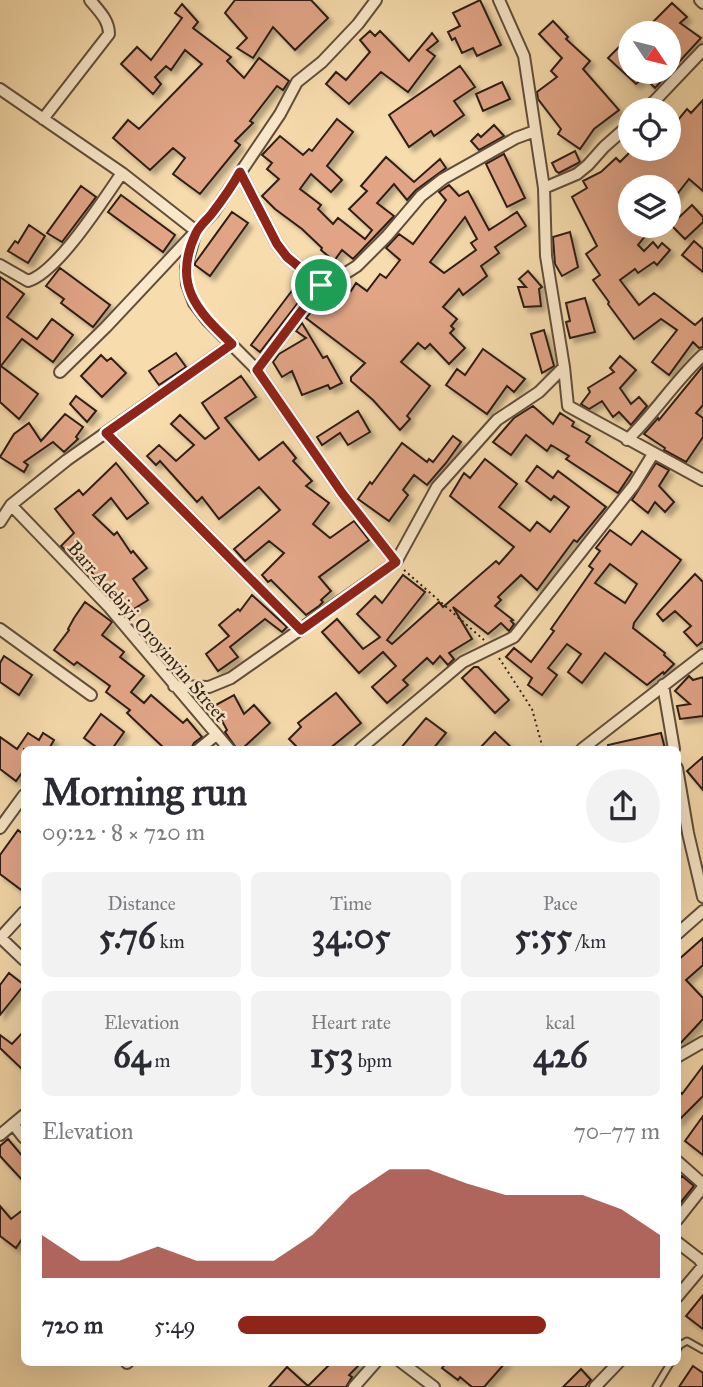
<!DOCTYPE html>
<html lang="en">
<head>
<meta charset="utf-8">
<style>
	:root { --surface:#fff; --page:#f2f2f3; --text:#2b2b33; --muted:#7c7c81; --accent:#8f2418 }
	body { margin:0; font-family:"IM FELL Great Primer",serif; background:var(--page); color:var(--text); height:100vh; display:flex; flex-direction:column; font-size:26px; white-space:nowrap }
	* { box-sizing:border-box; margin:0 }
	p { font-size:23px; color:var(--muted) }
	.icon { flex:none; width:38px; height:38px; fill:none; stroke:currentColor; stroke-width:2; stroke-linecap:round; stroke-linejoin:round }
	.map { position:relative; flex:1; overflow:hidden }
	.panel { position:absolute; left:21px; top:746px; width:660px; height:620px; display:flex; flex-direction:column; background:var(--surface); border-radius:10px; box-shadow:0 7px 28px #0002 }
	.panel>* { flex:none }
	.needle { width:46px; rotate:125deg }
	.buttons { position:absolute; left:618px; top:21px; display:grid; gap:14px }
	.buttons a { display:grid; place-items:center; width:63px; height:63px; border-radius:50%; background:var(--surface); box-shadow:0 7px 28px #0002; font-size:35px }
	.pin { position:absolute; display:grid; place-items:center; width:60px; height:60px; color:#fff; margin:-30px; border:4px solid #fff; border-radius:50%; box-shadow:0 2px 7px #0007 }
	.round { display:grid; place-items:center; flex:none; width:74px; height:74px; border-radius:37px; background:var(--page) }
	.overview { display:flex; align-items:center; justify-content:space-between; height:119px; padding:0 21px }
	h1 { font-size:38px; font-weight:700; line-height:52px }
	.metrics { display:grid; grid-template-columns:repeat(3,1fr); gap:10px; height:119px; padding:7px 21px }
	.metrics div { display:grid; align-content:center; border-radius:10px; background:var(--page); text-align:center }
	.metrics b { font-size:35px; font-weight:700 }
	.metrics small { font-size:19px; font-weight:400 }
	.metrics p { font-size:19px }
	.chart { height:196px; padding:14px 21px }
	.chart p { display:flex; justify-content:space-between }
	.chart svg { width:100%; height:126px; margin-top:7px; fill:var(--accent); opacity:.7 }
	ul { padding:0 21px; list-style:none; font-size:23px }
	li { display:grid; grid-template-columns:112px 84px 1fr; align-items:center; height:52px }
	li i { height:18px; border-radius:9px; background:var(--accent) }
	.map>svg:first-child { display:block }
</style>
</head>
<body>
<div class="map">
<svg width="703" height="1387" viewBox="0 0 703 1387">
	<defs>
		<filter id="shadow"><feDropShadow dx="4.5" dy="4.5" stdDeviation="2" flood-color="#0004"/></filter>
	</defs>
	<rect width="100%" height="100%" fill="#f7dcad"/>
	<filter id="stains"><feTurbulence type="fractalNoise" baseFrequency=".00286" numOctaves="4"/><feColorMatrix values="0 0 0 0 .2 0 0 0 0 .09 0 0 0 0 .02 0 0 0 .5 -.17"/></filter>
	<radialGradient id="worn" r=".72"><stop offset=".6" stop-color="#630" stop-opacity="0"/><stop offset="1" stop-color="#630" stop-opacity=".3"/></radialGradient>
	<path fill="#e1a586" stroke="#2e1f15" stroke-width="2" fill-rule="evenodd" filter="url(#shadow)" d="M235,0H311L328,18L295,50L273,27L253,58L237,48L247,38L225,13Z
		M480,0L501,45L477,56L473,48L462,53L455,38L452,40L448,32L460,26L453,13Z
		M672,3L687,17L680,23L701,38L655,88L644,77L636,84L608,58L630,36V72H668V33H642Z
		M182,4L198,22L193,28L231,57L227,61L244,78L259,58L289,81L283,90L277,86L250,121L253,123L235,141L240,145L200,194L173,174L185,158L173,148L150,170L113,138L128,120L139,129L202,64L185,50L171,70L166,66L155,77L161,84L153,94L121,64L137,47L151,60L182,18L175,13Z
		M553,21L568,37L566,39L590,61L583,69L619,110L594,129L580,149L558,134L561,129L538,99L537,92L557,77L551,71L562,58L539,34Z
		M370,31L375,36L380,31L409,61L432,33L438,41L427,50L435,56L408,92L381,72L349,104L326,84L336,72L346,80L370,52L360,40Z
		M460,66L475,87L454,101L464,115L434,136L431,131L409,147L389,115Z
		M502,82L510,99L483,111L476,94Z
		M703,100V191L689,179L668,206V187H630V226H638L646,235L638,245L644,251L653,242L658,248L662,243L670,250L657,265L654,262L638,273L635,269L620,280L639,305L654,293L695,325L703,318V347L699,348L693,342L669,375L652,362L677,330L661,319L634,339L608,304L609,302L593,280L600,275L586,254L597,246L572,197L587,188L583,181L601,172L616,158L620,162L633,149H668V132L687,109L691,113Z
		M337,119L353,132L327,166L342,180L331,192L311,174L300,189L321,205L318,209L333,224L338,218L365,239L372,230L349,209L367,191L361,186L386,157L414,182L440,159L446,168L416,190L407,200L394,184L377,203L394,216L353,259L342,250L334,261L321,250L322,248L302,229L275,209L262,196L279,179L267,169L272,163L262,155L280,136L303,155L309,149L312,151Z
		M494,125L504,136L479,150L471,141L478,134L481,137Z
		M575,151L580,162L559,173L556,171L552,163Z
		M504,154L525,198L507,207L486,164Z
		M449,185L459,196L468,191L489,230L517,212L526,226L495,247L499,253L481,266L487,276L463,295L459,289L443,307L457,319L451,326L454,329L450,333L465,348L449,364L430,344L425,349L418,343L401,362L430,386L407,416L410,419L400,430L373,400L351,381V377L365,363L306,318L335,282L351,291L356,283L367,291L380,274L386,278L400,260L386,248L399,234L413,244L446,200L439,192ZM465,217L477,239L471,243L476,250L444,273L430,262Z
		M81,186L96,197L62,242L47,233Z
		M121,195L175,235L163,252L108,212Z
		M692,205L703,217V222L685,239L671,225Z
		M232,212L248,223L210,276L195,265V263Z
		M29,225L45,236L28,263L8,251L15,241L18,243Z
		M570,232L578,267L562,276L555,264L553,237Z
		M694,241L703,249V272L682,255Z
		M60,268L110,305L93,327L61,303L64,299L46,286Z
		M528,271L542,287L539,289L541,306L524,307L518,287H526L519,279Z
		M0,277L24,294L7,317L37,339L52,319L73,335L53,362L22,339L1,366L38,394L19,419L0,402Z
		M300,280L310,287L260,352L251,345Z
		M585,298L595,332L570,338L566,322L570,321L566,303Z
		M302,323L323,358L327,356L342,383L330,389L328,385L302,395L292,371L282,377L273,362L279,354L306,338L296,331Z
		M544,330L554,366L542,373L531,334Z
		M483,349L525,379L514,392L507,386L487,414L446,385L457,369L465,375Z
		M176,353L186,367L159,385L149,371Z
		M101,355L107,361L111,358L126,373L102,397L81,376Z
		M620,356L636,370L620,388L631,404L639,397L647,406L631,425L619,412L613,417L602,401L589,409L581,404L590,392L588,388L614,372L610,368Z
		M703,366V405L696,413L703,418V437L686,462L664,450L665,448L644,434L658,418L659,420Z
		M241,376L256,397L225,418L259,460L283,442L296,458L293,461L312,481L306,486L329,503L313,524L330,538L354,521L369,540L319,577L331,591L321,600L323,602L319,606L306,615L271,580L268,582L262,575L284,553L269,541L245,561L234,549L280,510L259,487L219,519L202,497L197,502L160,461L156,465L147,456L159,445L176,461L194,445L171,424L180,415L205,439L219,428L202,403Z
		M76,396L96,411L87,422L70,404Z
		M533,406L553,424L560,413L574,422L572,426L590,436L586,442L632,472L618,493L566,459L569,456L551,445L547,451L526,435L511,455L493,442L514,418Z
		M358,411L370,432L348,445L340,433L322,445L317,437Z
		M65,414L83,427L76,437L78,439L64,452L53,442L24,462L28,465L24,472L0,457L14,434L29,423L41,441Z
		M453,436L461,442L446,463L427,485L414,475L403,490L408,495L389,521L358,499L370,482L372,484L402,443L427,462L429,459L433,462Z
		M485,459L517,484L499,507L530,531L537,522L550,532L569,507L554,496L551,500L526,481L537,466L553,478L558,471L606,507L577,542L574,540L537,590L521,575L498,597L501,600L495,606L513,620L511,621L514,624L509,631L501,623L488,634L453,607L472,639L449,653L454,659L448,665L440,656L433,664L427,658L403,680L408,685L387,703L372,687L396,666L383,652L359,673L322,632L337,619L363,649L380,637L357,614L375,596L382,603L403,575L425,592L387,640L392,644L439,602L443,607L496,561L499,564L514,547L450,496L464,473L470,478Z
		M116,463L148,503L127,519L111,498L93,515L114,535L117,532L131,553L133,551L147,568L133,579L148,600L129,612H126L107,585L103,588L97,581L82,555L76,561L61,546L74,533L55,509L79,490L83,495Z
		M656,463L669,470L659,486L674,502L665,512L655,502L648,513L632,500Z
		M610,530L631,545L642,531L681,560L634,623L633,628L665,653L664,655L674,664L664,674L663,672L647,685L605,653L582,683L568,672L581,654L567,644L548,668L557,675L542,695L528,685L532,678L506,657L514,648L531,662L554,631L551,629L593,569L589,566L600,551L596,548ZM610,564L637,584L625,603L595,583Z
		M695,574L703,582V641L697,646L684,632L691,626L675,611L663,621L657,614Z
		M252,595L287,627L282,632L265,619L230,647L238,657L218,671L206,654L229,636L219,625L238,609L240,611Z
		M85,602L112,622L102,635L124,652L120,657L144,676L131,692L144,703L151,695L183,723L187,719L202,737L194,743L191,749H165L127,713L130,710L106,692L110,686L77,662L74,665L54,650L69,630L68,629L74,618Z
		M4,656L32,675L19,695L0,682V663Z
		M474,667H478L509,700L495,713L462,678Z
		M689,676L693,680L703,677V716L680,719L677,706L690,704L675,691Z
		M336,693L361,723L329,749H299L289,739L301,727L298,723Z
		M234,695L244,714L254,705L270,723L242,749H237L225,732L227,730L214,706Z
		M101,714L124,732L112,749H99L84,738Z
		M426,718L446,733L433,749H400Z
		M495,732L513,749H479Z
		M28,733L39,740L43,733L54,740L50,747L52,749H24V770L16,781L0,769V737L17,749Z
		M661,733L665,749H608V745Z
		M703,757V790L687,771Z
		M18,830L24,835V892L0,874V855Z
		M703,938V965L686,980L703,998V1019L677,1047V961Z
		M9,973L24,985L0,1015V985Z
		M24,1031V1071L0,1048V1035L12,1044Z
		M703,1066V1096L677,1122V1089L682,1094Z
		M703,1116V1155L685,1141Z
		M8,1139L24,1158V1182L0,1156V1146Z
		M682,1176L694,1186L677,1207V1182Z
		M0,1206L11,1219L24,1209V1236L16,1248L0,1236Z
		M703,1295V1329L686,1316Z
		M332,1362H362L349,1375L352,1377L346,1387H269L287,1367L308,1386Z
		M447,1362H506L484,1387H472L460,1377L458,1380L442,1368Z
		M693,1366L703,1373V1387H679Z
		M581,1369L591,1380L588,1383L585,1387H563Z"/>
	<g fill="none" stroke-linecap="round" stroke-linejoin="round">
		<defs>
			<path id="lane" d="M677,1350L680,1345L687,1341L703,1350
				M656,1387L671,1362"/>
			<path id="street" d="M499,0L524,56L544,188L546,256L564,367L568,406L703,480
				M700,0L703,3
				M0,89L122,173L196,231L186,267L187,284L194,303L207,320L257,370L342,493L396,562
				M646,110L703,50
				M43,119L109,34C109,20 99,11 90,0
				M240,172L277,244L287,257L321,285
				M544,188L577,174L588,165L604,147L630,124
				M0,265L28,281C58,272 103,200 122,173
				M257,370L321,285L332,274L346,273L357,266L387,236L421,196L443,179L516,138L535,131
				M60,372L106,327L213,213L280,114L297,82L322,62L358,24L376,0
				M106,433L301,630
				M627,440C655,413 675,381 703,355
				M11,505L109,607L229,749
				M0,522L11,505L67,460L232,344
				M0,629L91,695
				M663,685L674,749
				M174,686L209,687L231,678L396,562L437,487L497,420L539,392L564,367
				M199,749L216,735
				M360,749L463,662L514,637L634,485L653,454
				M582,749L703,655
				M677,768L688,833L703,897
				M0,828L24,795
				M677,934L703,911
				M0,937L24,960
				M0,938L24,912
				M677,1057L703,1042
				M13,1124L24,1138
				M0,1135L24,1115
				M677,1161L703,1184
				M677,1220L703,1187
				M677,1242L699,1259L703,1265
				M677,1297L703,1266
				M401,1362L434,1387
				M127,1363L128,1362
				M354,1387L376,1362
				M595,1387L619,1362"/>
		</defs>
		<use href="#lane" stroke="#604e3b" stroke-width="9"/>
		<use href="#street" stroke="#604e3b" stroke-width="14"/>
		<path stroke="#2e1f15" stroke-width="2" stroke-dasharray="2 3.5" stroke-linecap="butt" d="M404,570L484,640
			M499,658L532,709L543,749"/>
		<use href="#lane" stroke="#fae8ca" stroke-width="5"/>
		<use href="#street" stroke="#fae8ca" stroke-width="10"/>
	</g>
	<g fill="none" stroke-linecap="round" stroke-linejoin="round">
		<defs>
			<path id="route" d="M240,172L277,244L287,257L321,285L257,370L342,493L396,562L301,630L106,433L232,344C196,310 172,284 196,233C200,225 208,219 213,212C223,199 232,186 240,172Z"/>
		</defs>
		<use href="#route" stroke="#fff" stroke-width="14"/>
		<use href="#route" stroke="#8f2418" stroke-width="9"/>
	</g>
	<g text-anchor="middle" stroke-width="5" stroke-linejoin="round" paint-order="stroke">
		<g font-size="19" fill="#2e1f15" stroke="#fae8ca">
			<text transform="translate(148 631) rotate(49)" y="7">Barr Adebiyi Oroyinyin Street</text>
		</g>
	</g>
	<rect width="100%" height="100%" filter="url(#stains)"/>
	<rect width="100%" height="100%" fill="url(#worn)"/>
</svg>
<div class="buttons">
<a><svg class="needle" viewBox="-14 -14 28 28"><path d="M0-13l5 13h-10z" fill="#e53935"/><path d="M0 13l5-13h-10z" fill="#7c7c81"/></svg></a>
<a><svg class="icon" aria-label="locate" viewBox="0 0 24 24"><circle cx="12" cy="12" r="6"/><path d="M12 2v4M12 18v4M2 12h4M18 12h4"/></svg></a>
<a><svg class="icon" aria-label="layers" viewBox="0 0 24 24"><path d="M12 4l9 5-9 5-9-5zM3 14l9 5 9-5"/></svg></a>
</div>
<div class="pin" style="left:321px;top:285px;background:#1e9e55"><svg class="icon" aria-label="arrive" viewBox="0 0 24 24"><path d="M6 21V4h12l-3 4 3 4H6"/></svg></div>
<section class="panel">
<div class="overview"><div><h1>Morning run</h1><p>09:22 · 8 × 720 m</p></div><a class="round"><svg class="icon" aria-label="share" viewBox="0 0 24 24"><path d="M12 15V3M7 8l5-5 5 5M5 13v7h14v-7"/></svg></a></div>
<div class="metrics">
<div><p>Distance</p><b>5.76<small> km</small></b></div>
<div><p>Time</p><b>34:05</b></div>
<div><p>Pace</p><b>5:55<small> /km</small></b></div>
</div>
<div class="metrics">
<div><p>Elevation</p><b>64<small> m</small></b></div>
<div><p>Heart rate</p><b>153<small> bpm</small></b></div>
<div><p>kcal</p><b>426</b></div>
</div>
<div class="chart"><p><span>Elevation</span>70–77 m</p>
<svg viewBox="0 0 160 44" preserveAspectRatio="none"><path d="M0 44V29L10 38L20 38L30 33L40 38L50 38L60 38L70 29L80 15L90 6L100 6L110 11L120 15L130 15L140 15L150 20L160 29V44z"/></svg>
</div>
<ul>
<li><b>720 m</b>5:49<i style="width:73%"></i></li>
</ul>
</section>
</div>
</body>
</html>
